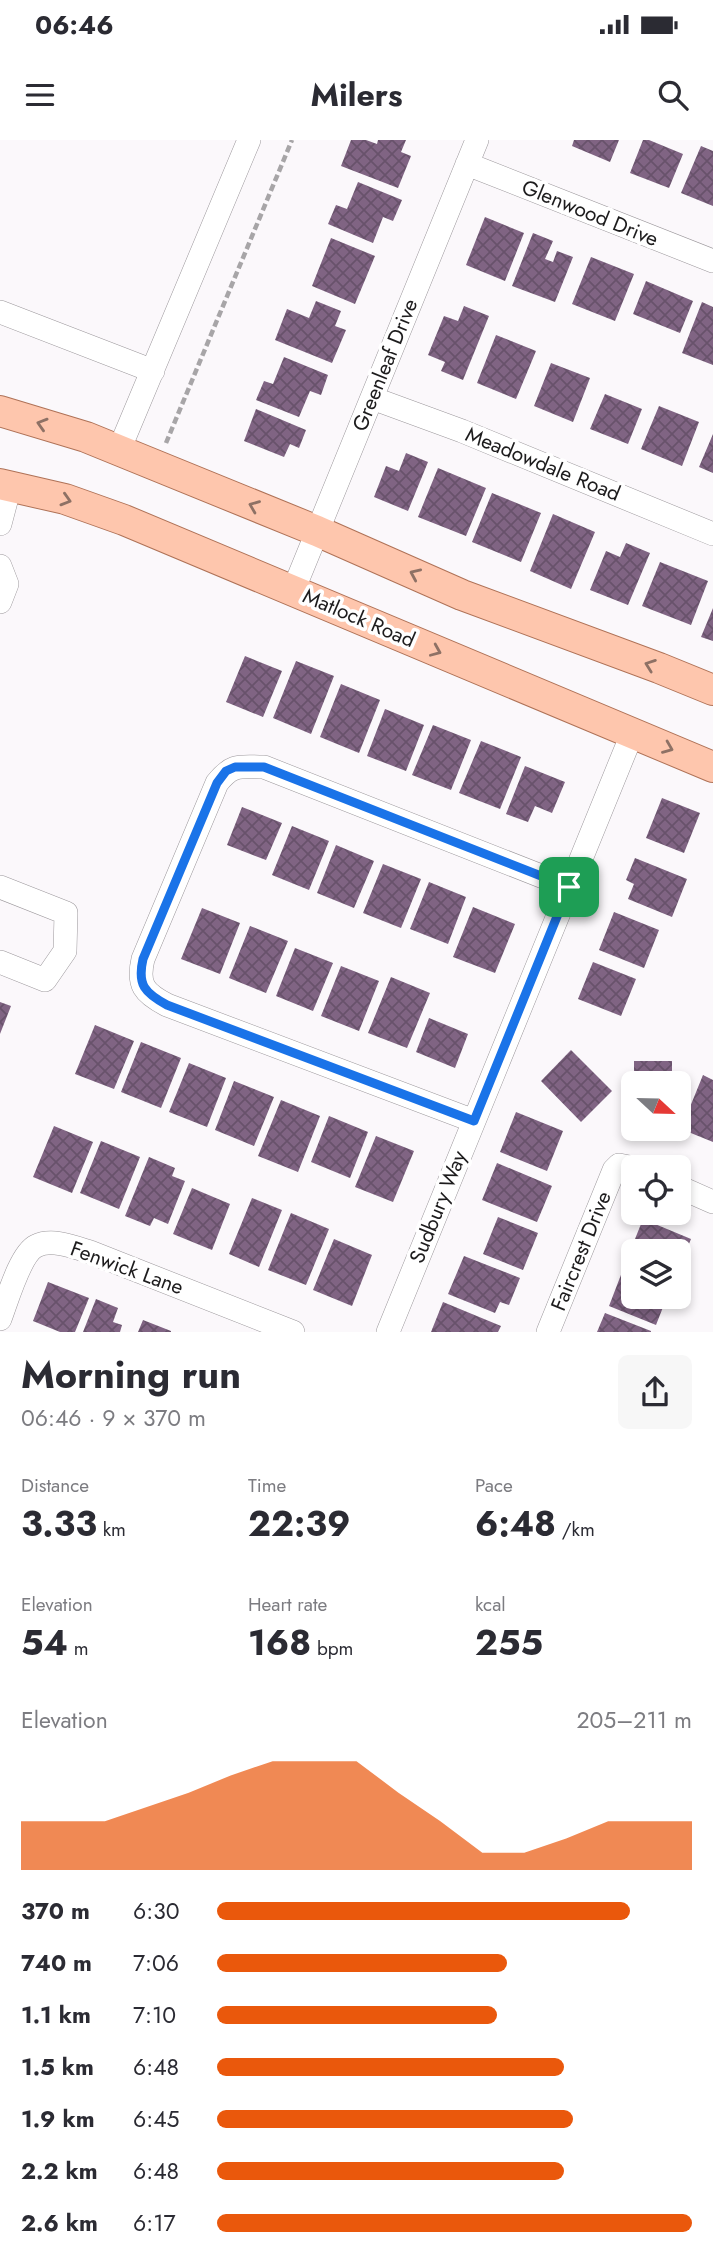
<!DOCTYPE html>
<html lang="en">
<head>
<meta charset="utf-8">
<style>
	:root { --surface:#fff; --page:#f7f7f7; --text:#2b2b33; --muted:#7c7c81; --accent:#ea580c }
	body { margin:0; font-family:Jost,sans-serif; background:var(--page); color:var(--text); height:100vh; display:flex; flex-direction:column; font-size:26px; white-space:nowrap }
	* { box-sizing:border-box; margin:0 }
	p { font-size:23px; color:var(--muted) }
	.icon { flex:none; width:38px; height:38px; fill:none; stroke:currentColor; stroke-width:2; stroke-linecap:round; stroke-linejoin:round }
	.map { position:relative; height:1192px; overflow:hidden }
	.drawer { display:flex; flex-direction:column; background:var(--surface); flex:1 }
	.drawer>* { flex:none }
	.needle { width:46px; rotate:112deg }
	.controls { position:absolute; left:621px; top:931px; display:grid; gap:14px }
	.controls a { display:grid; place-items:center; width:70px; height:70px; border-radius:10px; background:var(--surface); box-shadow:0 4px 10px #0003; font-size:35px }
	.pin { position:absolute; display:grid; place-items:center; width:60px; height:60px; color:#fff; margin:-30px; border-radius:14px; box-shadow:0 4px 10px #0006 }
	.round { display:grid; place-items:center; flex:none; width:74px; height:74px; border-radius:10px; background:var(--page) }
	.headline { display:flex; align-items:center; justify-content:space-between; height:119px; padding:0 21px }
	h1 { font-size:38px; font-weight:700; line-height:52px }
	.metrics { display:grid; grid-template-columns:repeat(3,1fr); gap:10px; height:119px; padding:7px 21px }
	.metrics div { display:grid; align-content:center }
	.metrics b { font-size:35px; font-weight:700 }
	.metrics small { font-size:19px; font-weight:400 }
	.metrics p { font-size:19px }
	.chart { height:196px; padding:14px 21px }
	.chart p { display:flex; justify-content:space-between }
	.chart svg { width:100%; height:126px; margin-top:7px; fill:var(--accent); opacity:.7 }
	ul { padding:0 21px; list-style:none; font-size:23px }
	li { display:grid; grid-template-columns:112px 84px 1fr; align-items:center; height:52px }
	li i { height:18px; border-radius:9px; background:var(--accent) }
	.status { display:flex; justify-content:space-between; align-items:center; height:49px; padding:0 35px; background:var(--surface); direction:ltr }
	.status svg { height:19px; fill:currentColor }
	header { display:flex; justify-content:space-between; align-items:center; height:91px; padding:0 21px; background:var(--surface); font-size:32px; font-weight:700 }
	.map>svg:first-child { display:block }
</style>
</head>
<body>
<div class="status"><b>06:46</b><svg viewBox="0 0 49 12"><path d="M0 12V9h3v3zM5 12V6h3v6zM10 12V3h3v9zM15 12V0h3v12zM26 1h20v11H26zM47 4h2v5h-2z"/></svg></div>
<header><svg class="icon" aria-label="menu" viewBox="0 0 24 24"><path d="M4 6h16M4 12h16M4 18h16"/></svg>Milers<svg class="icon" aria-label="search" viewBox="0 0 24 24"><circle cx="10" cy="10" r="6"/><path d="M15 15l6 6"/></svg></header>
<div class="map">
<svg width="713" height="1192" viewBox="0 0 713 1192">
	<defs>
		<pattern id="building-cross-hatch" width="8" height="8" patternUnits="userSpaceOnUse" patternTransform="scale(1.75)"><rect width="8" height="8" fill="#806483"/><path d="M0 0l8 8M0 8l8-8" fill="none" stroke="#68526b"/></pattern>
	</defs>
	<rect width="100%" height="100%" fill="#fbf8fb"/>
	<path fill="url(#building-cross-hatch)" d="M351,0H366L377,4L378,0H406L401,12L411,16L398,48L341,26Z
		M574,0H619L610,22L572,6Z
		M643,0H649L683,14L669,48L630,33Z
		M701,6L713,11V66L681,53Z
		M358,42L402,60L393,81L383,77L373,103L328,84L336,65L347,69Z
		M485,77L524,93L505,141L466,125Z
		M533,93L553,101L545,119L553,122L557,111L573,117L555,162L512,146Z
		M331,98L375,116L355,164L312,146Z
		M591,117L634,134L615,181L572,164Z
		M646,141L693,161L680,193L633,174Z
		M316,161L341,171L335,186L346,190L332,223L275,200L287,169L309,178Z
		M702,162L713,167V225L682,213Z
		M464,166L489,176L463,240L441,231L445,222L428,215L444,176L458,181Z
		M496,195L536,211L516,259L477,243Z
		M284,217L328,235L321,255L310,251L299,277L256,260L264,241L273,244Z
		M551,223L590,238L573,282L534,266Z
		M605,254L642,269L628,304L590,289Z
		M659,266L699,282L682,326L641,309Z
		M256,269L306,290L299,308L290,304L284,317L244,301Z
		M713,294V333L699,327Z
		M406,313L428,322L408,371L374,357L386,326L399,331Z
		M438,328L486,348L466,396L418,377Z
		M492,353L541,373L521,422L472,402Z
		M553,374L595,392L571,449L530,431Z
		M626,403L650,413L628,465L590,450L606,411L620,417Z
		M660,422L708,441L691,485L642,466Z
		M713,468V501L701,497Z
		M245,516L282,531L263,577L226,562Z
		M296,521L334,536L311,594L273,578Z
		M341,544L380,560L359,613L320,597Z
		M385,569L424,585L406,631L367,616Z
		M433,585L471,600L451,650L412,635Z
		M481,601L521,617L500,669L459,653Z
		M525,626L565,642L552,673L535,666L528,682L506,674Z
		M662,658L700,673L684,713L646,698Z
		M242,667L282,683L266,720L227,705Z
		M292,686L329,701L309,750L272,735Z
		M336,705L374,721L354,768L317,753Z
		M635,718L687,739L672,777L628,759L634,744L626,740Z
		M383,724L421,739L401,788L363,773Z
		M429,742L466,757L448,804L410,789Z
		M473,767L515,784L495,833L453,817Z
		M202,768L240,783L220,834L181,819Z
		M614,772L659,790L644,828L599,810Z
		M250,786L288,801L266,853L229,838Z
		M295,808L333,823L313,871L276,856Z
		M593,822L636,839L621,876L578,859Z
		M341,826L379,841L359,891L321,876Z
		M391,837L430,853L407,908L368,893Z
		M0,862L11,866L0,894Z
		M429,878L468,894L455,928L416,912Z
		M95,885L134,901L114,949L75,934Z
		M141,902L181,918L161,968L121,952Z
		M571,910L612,951L581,982L541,941Z
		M634,921H672V943H634Z
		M189,923L226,938L207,987L169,972Z
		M703,935L713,940V1002L681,989Z
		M234,941L274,957L254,1006L215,990Z
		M281,960L320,976L298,1032L258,1016Z
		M516,972L563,991L547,1031L500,1012Z
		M329,976L368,992L350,1038L311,1022Z
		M54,986L93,1002L72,1053L33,1037Z
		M376,996L414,1011L393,1062L355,1047Z
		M101,1001L140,1017L119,1069L80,1053Z
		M149,1017L175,1028L172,1036L185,1041L168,1084L154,1078L150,1086L125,1076Z
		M497,1023L552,1046L537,1082L482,1060Z
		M192,1048L230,1064L212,1110L173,1094Z
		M252,1058L282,1070L259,1127L229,1114Z
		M291,1073L329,1089L306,1145L268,1130Z
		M498,1077L538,1093L523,1130L483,1114Z
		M643,1079L691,1099L679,1127V1111H634V1121L627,1119Z
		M334,1099L372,1115L352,1166L313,1150Z
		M464,1116L520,1138L509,1165L500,1162L495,1173L448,1154Z
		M624,1127L634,1131V1157H667L656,1185L609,1166Z
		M48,1142L89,1158L75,1192H60L33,1181Z
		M96,1159L118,1168L113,1182L122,1185L120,1192H83Z
		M443,1162L501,1186L498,1192H431Z
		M605,1173L651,1191V1192H597Z
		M143,1180L171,1191V1192H138Z"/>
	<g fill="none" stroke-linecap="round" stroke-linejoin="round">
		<defs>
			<path id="minor" d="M467,24L713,121
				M0,172L153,231
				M372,258L462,291L713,394
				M119,310L249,0
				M0,384L10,346
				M0,426L7,444L0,462
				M293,451L477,0
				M0,747L66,773L65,811L45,840L0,822
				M474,981L167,865C144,853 137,845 143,819L217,643C233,623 240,627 264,627L569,747
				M679,1047L713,1062
				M0,1179C7,1161 20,1114 36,1106C52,1098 74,1107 90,1112L293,1192
				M388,1192L632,594
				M548,1192L614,1030L619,1025L634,1028"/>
			<path id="major" d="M0,271L86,297L317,391L462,455L659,528L713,550
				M0,344L65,359L124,380L713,627"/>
		</defs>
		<use href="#minor" stroke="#9c989c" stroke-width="24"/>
		<use href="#major" stroke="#af7257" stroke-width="32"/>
		<path stroke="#a7a5a7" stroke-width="4.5" stroke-dasharray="7 3.5" stroke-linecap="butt" d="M166,303L292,0"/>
		<use href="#minor" stroke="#fff" stroke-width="23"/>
		<use href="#major" stroke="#fec6ad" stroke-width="30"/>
	</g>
	<defs><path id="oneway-chevron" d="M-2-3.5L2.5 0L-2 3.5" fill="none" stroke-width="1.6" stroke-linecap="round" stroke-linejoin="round" transform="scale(1.75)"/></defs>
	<g stroke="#8e7165">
		<use href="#oneway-chevron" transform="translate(42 284) rotate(-163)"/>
		<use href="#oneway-chevron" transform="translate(66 360) rotate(17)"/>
		<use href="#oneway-chevron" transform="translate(254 366) rotate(-158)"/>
		<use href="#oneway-chevron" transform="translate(415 434) rotate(-156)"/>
		<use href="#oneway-chevron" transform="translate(436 511) rotate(23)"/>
		<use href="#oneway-chevron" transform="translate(650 525) rotate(-160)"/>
		<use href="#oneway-chevron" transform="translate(668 608) rotate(22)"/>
	</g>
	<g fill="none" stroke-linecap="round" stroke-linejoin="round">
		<defs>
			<path id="route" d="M235,627H264L569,747L474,981L167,865C145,853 137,845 143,819L217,643L226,631Z"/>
		</defs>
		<use href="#route" stroke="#fff" stroke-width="14"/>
		<use href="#route" stroke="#1a73e8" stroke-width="9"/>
	</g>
	<g text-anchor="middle" stroke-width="7" stroke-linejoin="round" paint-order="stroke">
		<g font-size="21" fill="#1d1c1d" stroke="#fff">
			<text transform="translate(590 73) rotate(22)" y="7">Glenwood Drive</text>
			<text transform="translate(385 225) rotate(-68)" y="7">Greenleaf Drive</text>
			<text transform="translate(543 324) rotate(22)" y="7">Meadowdale Road</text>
			<text transform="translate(359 478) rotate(23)" y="7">Matlock Road</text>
			<text transform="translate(438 1067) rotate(-68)" y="7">Sudbury Way</text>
			<text transform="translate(581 1111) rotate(-68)" y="7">Faircrest Drive</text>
			<text transform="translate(127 1128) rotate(20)" y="7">Fenwick Lane</text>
		</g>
	</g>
</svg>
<div class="controls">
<a><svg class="needle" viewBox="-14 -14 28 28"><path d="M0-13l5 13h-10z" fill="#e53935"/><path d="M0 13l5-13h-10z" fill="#7c7c81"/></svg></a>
<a><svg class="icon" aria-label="locate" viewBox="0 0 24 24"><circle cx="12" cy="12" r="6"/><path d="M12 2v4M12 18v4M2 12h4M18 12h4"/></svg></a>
<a><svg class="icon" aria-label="layers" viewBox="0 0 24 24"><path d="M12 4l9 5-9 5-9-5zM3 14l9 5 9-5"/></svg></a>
</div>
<div class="pin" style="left:569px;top:747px;background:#1e9e55"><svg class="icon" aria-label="arrive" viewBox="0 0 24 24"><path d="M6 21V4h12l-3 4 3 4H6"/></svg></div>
</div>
<section class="drawer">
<div class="headline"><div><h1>Morning run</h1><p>06:46 · 9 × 370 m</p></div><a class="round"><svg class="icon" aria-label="share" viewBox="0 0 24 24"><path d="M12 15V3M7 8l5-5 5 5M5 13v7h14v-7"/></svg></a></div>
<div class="metrics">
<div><p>Distance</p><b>3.33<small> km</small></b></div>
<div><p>Time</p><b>22:39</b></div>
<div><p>Pace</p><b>6:48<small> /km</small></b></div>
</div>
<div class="metrics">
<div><p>Elevation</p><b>54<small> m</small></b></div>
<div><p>Heart rate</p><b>168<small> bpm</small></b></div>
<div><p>kcal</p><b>255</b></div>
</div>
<div class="chart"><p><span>Elevation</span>205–211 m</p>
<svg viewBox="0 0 160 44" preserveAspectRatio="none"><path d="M0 44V27L10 27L20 27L30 22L40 17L50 11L60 6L70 6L80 6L90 17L100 27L110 38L120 38L130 33L140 27L150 27L160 27V44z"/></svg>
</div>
<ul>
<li><b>370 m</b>6:30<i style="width:87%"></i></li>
<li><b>740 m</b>7:06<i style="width:61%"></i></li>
<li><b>1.1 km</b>7:10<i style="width:59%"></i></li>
<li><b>1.5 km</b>6:48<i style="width:73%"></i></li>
<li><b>1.9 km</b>6:45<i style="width:75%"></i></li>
<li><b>2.2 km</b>6:48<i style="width:73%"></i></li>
<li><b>2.6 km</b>6:17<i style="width:100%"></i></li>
</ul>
</section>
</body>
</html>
